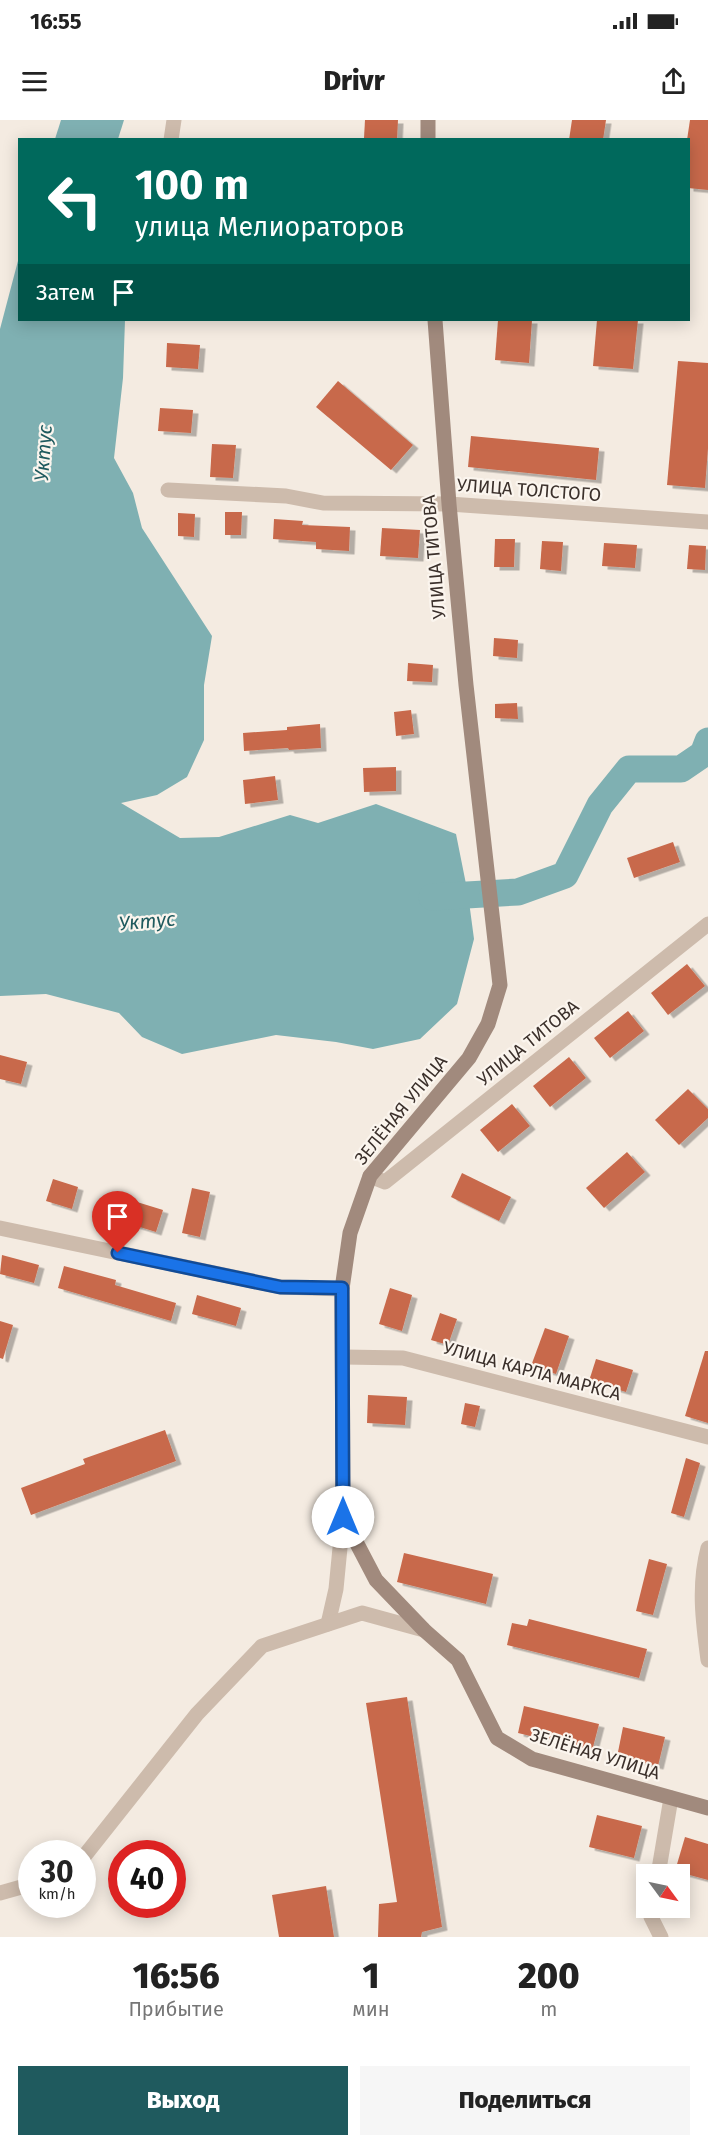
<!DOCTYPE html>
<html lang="ru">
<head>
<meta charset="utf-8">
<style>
  :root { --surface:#fff; --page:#f6f6f6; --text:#222; --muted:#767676; --accent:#1f5a5e }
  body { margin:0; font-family:"Fira Sans",sans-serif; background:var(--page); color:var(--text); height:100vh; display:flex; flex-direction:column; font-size:22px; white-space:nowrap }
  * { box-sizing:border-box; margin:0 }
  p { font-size:20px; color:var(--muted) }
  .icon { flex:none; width:33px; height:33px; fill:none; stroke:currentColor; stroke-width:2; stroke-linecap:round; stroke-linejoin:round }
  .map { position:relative; height:1817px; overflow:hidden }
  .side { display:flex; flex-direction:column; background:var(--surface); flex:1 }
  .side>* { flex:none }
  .hud { position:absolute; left:18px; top:18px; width:672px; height:183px; border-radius:0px; box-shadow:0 3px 15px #0003; background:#00695c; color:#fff; overflow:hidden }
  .needle { width:39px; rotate:123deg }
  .fabs { position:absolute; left:636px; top:1744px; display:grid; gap:12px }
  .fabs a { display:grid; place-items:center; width:54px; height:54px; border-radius:0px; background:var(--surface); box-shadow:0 3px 15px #0003; font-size:30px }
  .speed { position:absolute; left:18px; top:1720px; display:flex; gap:12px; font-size:30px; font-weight:700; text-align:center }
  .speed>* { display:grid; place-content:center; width:78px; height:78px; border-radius:50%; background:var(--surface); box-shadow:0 3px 15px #0003; line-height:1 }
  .speed small { font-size:15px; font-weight:400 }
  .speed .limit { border:9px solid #d22; background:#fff; color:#111 }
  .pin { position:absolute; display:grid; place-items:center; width:51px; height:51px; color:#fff; margin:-62px -26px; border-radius:50% 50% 50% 0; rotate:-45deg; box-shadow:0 0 6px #0007 }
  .pin .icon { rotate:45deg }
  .me { position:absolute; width:66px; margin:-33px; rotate:0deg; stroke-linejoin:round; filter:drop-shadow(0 0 4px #0008) }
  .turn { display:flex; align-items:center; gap:21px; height:126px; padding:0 18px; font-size:27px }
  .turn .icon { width:78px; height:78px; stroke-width:2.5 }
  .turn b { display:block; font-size:42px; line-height:51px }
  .then { display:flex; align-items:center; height:57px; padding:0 18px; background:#0003; gap:12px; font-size:22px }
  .eta { display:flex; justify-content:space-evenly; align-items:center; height:102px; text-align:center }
  .eta b { font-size:36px; font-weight:800; line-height:42px }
  .primary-button { display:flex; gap:12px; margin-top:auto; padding:12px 18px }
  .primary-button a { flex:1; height:69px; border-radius:0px; background:var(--accent); color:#fff; font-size:24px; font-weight:800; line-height:69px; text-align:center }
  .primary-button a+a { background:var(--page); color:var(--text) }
  .status { display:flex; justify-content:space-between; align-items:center; height:42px; padding:0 30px; background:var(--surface); direction:ltr }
  .status svg { height:16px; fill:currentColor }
  header { display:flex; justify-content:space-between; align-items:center; height:78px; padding:0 18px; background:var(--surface); font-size:27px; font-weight:800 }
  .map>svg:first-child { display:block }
  .water { fill:#7fb0b2 }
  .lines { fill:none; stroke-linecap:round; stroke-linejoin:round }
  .river { stroke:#7fb0b2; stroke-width:27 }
  .building { fill:#c8694b; filter:url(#shadow) }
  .street { stroke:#cdbbac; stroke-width:15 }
  .secondary { stroke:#a18a7d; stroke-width:15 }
  .route-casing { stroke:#114b97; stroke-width:15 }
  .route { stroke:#1a73e8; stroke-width:10 }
  .labels { text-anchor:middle; stroke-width:4.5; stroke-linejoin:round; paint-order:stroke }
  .street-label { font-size:18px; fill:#3b302b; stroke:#fbf5ee }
  .water-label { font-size:20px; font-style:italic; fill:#1f5a5e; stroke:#fbf5ee }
</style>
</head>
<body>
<div class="status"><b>16:55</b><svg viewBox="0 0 49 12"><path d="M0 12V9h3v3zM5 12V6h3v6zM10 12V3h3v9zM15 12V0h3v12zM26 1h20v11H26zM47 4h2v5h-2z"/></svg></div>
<header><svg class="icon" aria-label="menu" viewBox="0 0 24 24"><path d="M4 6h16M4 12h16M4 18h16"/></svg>Drivr<svg class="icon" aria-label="share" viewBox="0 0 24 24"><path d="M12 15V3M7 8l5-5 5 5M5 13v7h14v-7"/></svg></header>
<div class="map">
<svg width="708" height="1817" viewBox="0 0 708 1817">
  <defs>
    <filter id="shadow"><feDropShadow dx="5.5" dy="3.5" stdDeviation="0" flood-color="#0004"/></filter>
  </defs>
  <rect width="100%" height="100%" fill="#f4ebe1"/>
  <!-- water -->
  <g class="water">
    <polygon points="61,0 124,0 118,19 55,19"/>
    <polygon points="19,137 20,200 125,200 123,258 114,338 133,373 142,408 212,516 204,565 204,620 187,657 157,675 121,683 180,718 219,717 290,695 318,703 376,684 456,714 468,774 474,819 457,884 420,919 373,929 336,922 276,915 182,934 142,917 119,893 46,874 0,876 0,209"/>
  </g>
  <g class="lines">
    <!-- river -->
    <polyline class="river" points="432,777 518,772 565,755 600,685 629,649 681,649 703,634 708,621"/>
  </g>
  <!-- building -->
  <g class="building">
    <polygon points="365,0 398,0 397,20 364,18"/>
    <polygon points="572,0 606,0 603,20 569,20"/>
    <polygon points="690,0 708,0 708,70 688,68 687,20"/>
    <polygon points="498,200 532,200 529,243 495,240"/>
    <polygon points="597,200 638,200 633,249 593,246"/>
    <polygon points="167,223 200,225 198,249 166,247"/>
    <polygon points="678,241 708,243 708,328 705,368 667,365"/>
    <polygon points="338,261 413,325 391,350 316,287"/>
    <polygon points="160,288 193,290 191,313 158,311"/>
    <polygon points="471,316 599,328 596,360 468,347"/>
    <polygon points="212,324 236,325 233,358 210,357"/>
    <polygon points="225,392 242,392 241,415 225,415"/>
    <polygon points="178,393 195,394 194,417 178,416"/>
    <polygon points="274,399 303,401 302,405 350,407 349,431 316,429 316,422 273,419"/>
    <polygon points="382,408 420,410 418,438 380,436"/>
    <polygon points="495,419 515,419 514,447 494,447"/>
    <polygon points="542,421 563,422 561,451 540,449"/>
    <polygon points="604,423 637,425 635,448 602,446"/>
    <polygon points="689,425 706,426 705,450 687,449"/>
    <polygon points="494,518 518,520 517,538 493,536"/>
    <polygon points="408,543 433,545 432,562 407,561"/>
    <polygon points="517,583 518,599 495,598 495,584"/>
    <polygon points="411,590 414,614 396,616 394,592"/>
    <polygon points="320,604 321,628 289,630 288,628 244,631 243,613 287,610 287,607"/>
    <polygon points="396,647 396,671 364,672 363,648"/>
    <polygon points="275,656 278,680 245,684 243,660"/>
    <polygon points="673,722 680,742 634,758 627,738"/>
    <polygon points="687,844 705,866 668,895 651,873"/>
    <polygon points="628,891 644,911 610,938 594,918"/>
    <polygon points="0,935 27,942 21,964 0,959"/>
    <polygon points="569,937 586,958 550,987 533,966"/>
    <polygon points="688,969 708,989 708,998 679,1025 655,1000"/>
    <polygon points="512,984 530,1006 498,1032 480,1010"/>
    <polygon points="627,1032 645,1052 604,1088 586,1068"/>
    <polygon points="462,1053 511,1077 499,1101 451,1077"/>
    <polygon points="53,1059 78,1067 72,1089 46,1081"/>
    <polygon points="192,1068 210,1072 200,1117 182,1113"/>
    <polygon points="137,1082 163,1090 156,1112 130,1104"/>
    <polygon points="2,1135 39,1145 34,1163 0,1154"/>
    <polygon points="64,1146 116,1160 115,1165 176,1183 171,1201 58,1168"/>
    <polygon points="390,1168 412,1175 402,1211 379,1204"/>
    <polygon points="197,1175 241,1188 236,1206 192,1194"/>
    <polygon points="440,1193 457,1199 448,1225 431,1220"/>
    <polygon points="0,1201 13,1205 3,1239 0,1238"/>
    <polygon points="545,1208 569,1216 556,1254 531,1246"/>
    <polygon points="705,1231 708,1231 708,1303 685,1296"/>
    <polygon points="596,1239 633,1250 626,1272 589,1261"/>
    <polygon points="368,1275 407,1277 405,1305 367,1303"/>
    <polygon points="465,1283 480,1286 475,1307 461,1304"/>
    <polygon points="165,1310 176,1341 31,1395 21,1368 85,1344 83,1339"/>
    <polygon points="686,1338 700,1343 684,1397 671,1393"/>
    <polygon points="404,1433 493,1454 486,1484 397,1462"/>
    <polygon points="649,1439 667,1444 653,1495 636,1491"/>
    <polygon points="529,1499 647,1529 639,1558 507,1525 512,1503 527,1506"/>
    <polygon points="407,1577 442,1807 422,1812 421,1817 378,1817 379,1784 397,1782 366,1583"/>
    <polygon points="524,1586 599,1604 592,1631 518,1613"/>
    <polygon points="623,1607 665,1617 658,1646 617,1637"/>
    <polygon points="597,1695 642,1706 634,1738 589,1727"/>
    <polygon points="685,1717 708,1724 708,1760 675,1751"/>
    <polygon points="326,1766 334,1817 279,1817 272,1775"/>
  </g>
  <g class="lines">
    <!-- street -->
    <g class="street">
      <polyline points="171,20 174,0"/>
      <polyline points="168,370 286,376 323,383 449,384 708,402"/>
      <polyline points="370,1056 385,1062 708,804"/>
      <polyline points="0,1108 281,1167 342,1169"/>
      <polyline points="344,1237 403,1238 708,1317"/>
      <path d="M708 1428C698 1465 703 1503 708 1540"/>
      <polyline points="328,1504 336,1469 343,1397"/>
      <polyline points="82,1739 197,1594 262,1526 362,1493 424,1510"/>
      <polyline points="658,1755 671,1678"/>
      <polyline points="0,1773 32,1764"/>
      <polyline points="652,1788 651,1797 661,1817"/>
    </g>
    <!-- secondary -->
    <g class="secondary">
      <polyline points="428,0 428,20"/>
      <polyline points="435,200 449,384 466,565 500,865 488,904 469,938 370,1056 350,1113 342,1169 343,1397 376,1460 424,1510 458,1540 497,1618 532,1639 708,1688"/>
    </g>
  </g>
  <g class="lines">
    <!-- route casing -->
    <g class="route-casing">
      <polyline id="route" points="118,1133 280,1167 342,1168 343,1397"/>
    </g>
    <!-- route -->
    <use href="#route" class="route"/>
  </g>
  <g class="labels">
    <!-- street labels -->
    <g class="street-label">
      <text transform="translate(529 370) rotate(4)" y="6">УЛИЦА ТОЛСТОГО</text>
      <text transform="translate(434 437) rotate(-95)" y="6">УЛИЦА ТИТОВА</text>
      <text transform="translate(528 923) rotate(-39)" y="6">УЛИЦА ТИТОВА</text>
      <text transform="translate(401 990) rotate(-51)" y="6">ЗЕЛЁНАЯ УЛИЦА</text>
      <text transform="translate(532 1251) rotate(15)" y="6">УЛИЦА КАРЛА МАРКСА</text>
      <text transform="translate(595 1634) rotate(17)" y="6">ЗЕЛЁНАЯ УЛИЦА</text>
    </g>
    <!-- water labels -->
    <g class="water-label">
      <text transform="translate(43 333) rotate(-86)" y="7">Уктус</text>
      <text transform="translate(147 801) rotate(-5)" y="7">Уктус</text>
    </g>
  </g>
</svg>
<div class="fabs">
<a><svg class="needle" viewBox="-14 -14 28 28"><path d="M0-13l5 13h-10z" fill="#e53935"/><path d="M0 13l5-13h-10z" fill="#767676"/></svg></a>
</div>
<div class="speed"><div>30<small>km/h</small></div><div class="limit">40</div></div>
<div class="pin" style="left:118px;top:1133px;background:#d93025"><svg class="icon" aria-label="arrive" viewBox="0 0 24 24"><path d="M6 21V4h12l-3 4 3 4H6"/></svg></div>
<svg class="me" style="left:343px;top:1397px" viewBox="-20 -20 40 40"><circle r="19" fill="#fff"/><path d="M0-13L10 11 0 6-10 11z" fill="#1a73e8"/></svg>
<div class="hud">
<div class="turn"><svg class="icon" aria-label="left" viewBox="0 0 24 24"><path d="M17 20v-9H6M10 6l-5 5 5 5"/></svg><div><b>100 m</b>улица Мелиораторов</div></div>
<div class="then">Затем<svg class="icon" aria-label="arrive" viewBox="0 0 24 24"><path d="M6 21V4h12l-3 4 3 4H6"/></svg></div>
</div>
</div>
<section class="side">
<div class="eta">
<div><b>16:56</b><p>Прибытие</p></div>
<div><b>1</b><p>мин</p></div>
<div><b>200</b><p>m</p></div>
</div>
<div class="primary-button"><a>Выход</a><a>Поделиться</a></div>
</section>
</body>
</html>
